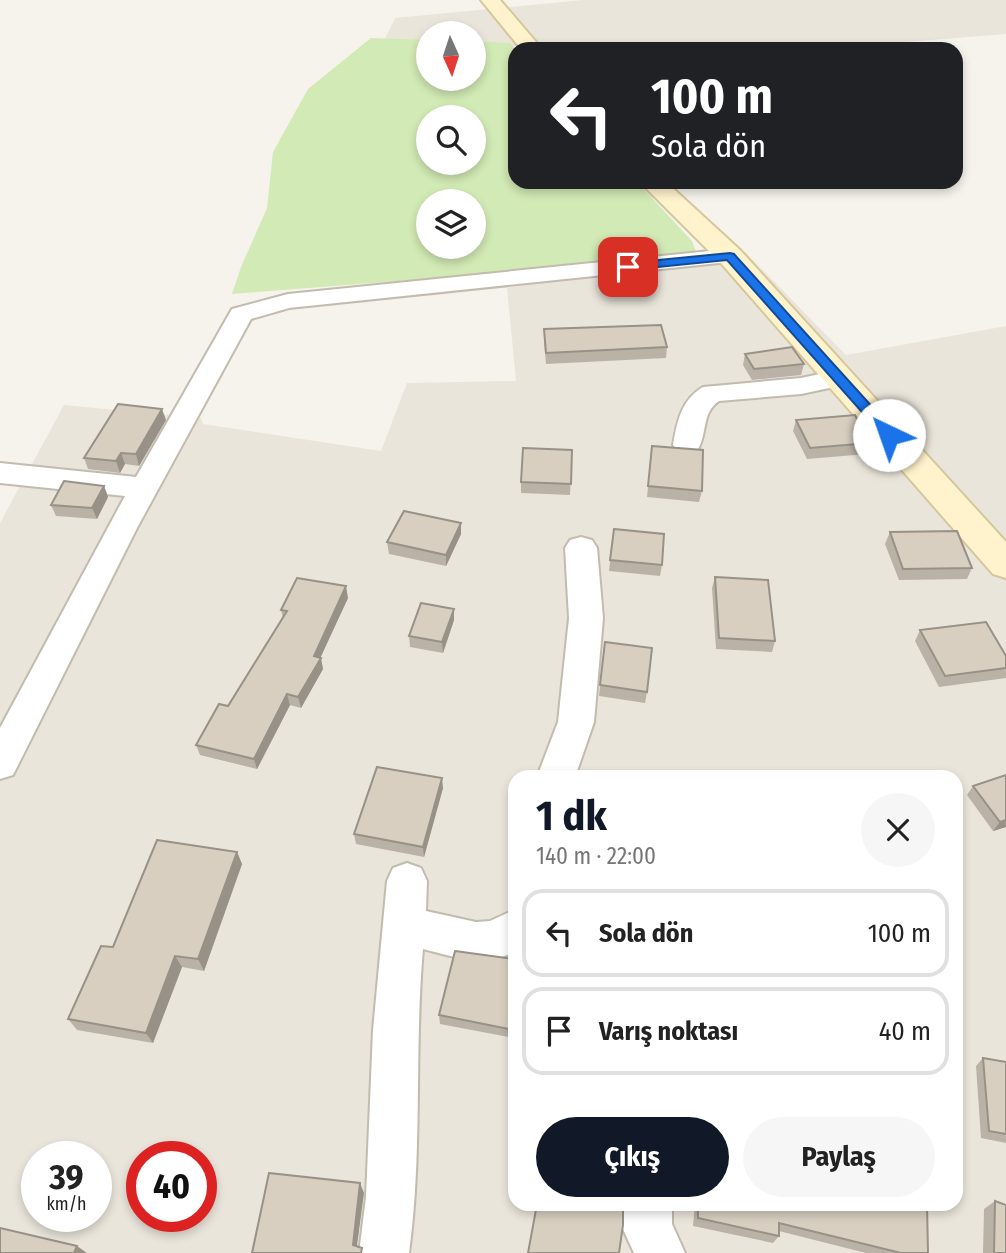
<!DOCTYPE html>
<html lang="tr">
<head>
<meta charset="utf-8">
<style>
  :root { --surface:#fff; --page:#f6f6f6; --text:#222; --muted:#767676; --line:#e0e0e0; --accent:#111827 }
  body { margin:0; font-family:"Fira Sans Condensed",sans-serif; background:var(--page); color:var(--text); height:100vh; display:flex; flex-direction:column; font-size:26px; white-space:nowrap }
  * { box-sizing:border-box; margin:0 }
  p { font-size:23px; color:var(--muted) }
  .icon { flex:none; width:38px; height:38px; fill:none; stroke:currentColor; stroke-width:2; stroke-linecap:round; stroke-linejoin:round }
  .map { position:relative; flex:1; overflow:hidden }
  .details { position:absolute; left:508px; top:770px; width:455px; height:441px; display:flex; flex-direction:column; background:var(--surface); border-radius:21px; box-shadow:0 4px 10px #0003 }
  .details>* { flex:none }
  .top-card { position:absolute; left:508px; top:42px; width:455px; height:147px; border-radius:21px; box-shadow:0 4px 10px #0003; background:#202124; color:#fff; overflow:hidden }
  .needle { width:46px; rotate:177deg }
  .controls { position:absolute; left:416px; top:21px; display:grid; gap:14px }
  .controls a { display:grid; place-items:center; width:70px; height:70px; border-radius:50%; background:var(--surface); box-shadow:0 4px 10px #0003; font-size:35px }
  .speed { position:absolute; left:21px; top:1141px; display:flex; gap:14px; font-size:35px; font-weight:700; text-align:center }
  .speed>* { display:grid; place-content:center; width:91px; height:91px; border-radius:50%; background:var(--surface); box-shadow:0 4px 10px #0003; line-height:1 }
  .speed small { font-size:18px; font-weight:400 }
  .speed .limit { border:10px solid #d22; background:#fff; color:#111 }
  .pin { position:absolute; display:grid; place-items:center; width:60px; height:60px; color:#fff; margin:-30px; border-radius:14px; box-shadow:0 4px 10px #0006 }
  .me { position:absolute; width:77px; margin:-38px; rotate:318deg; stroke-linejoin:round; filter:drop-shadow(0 0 5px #0008) }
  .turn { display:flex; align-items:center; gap:24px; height:147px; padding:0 28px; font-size:32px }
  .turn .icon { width:91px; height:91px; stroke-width:2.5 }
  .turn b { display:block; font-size:49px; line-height:60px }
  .round { display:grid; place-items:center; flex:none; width:74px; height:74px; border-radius:37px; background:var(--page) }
  .overview { display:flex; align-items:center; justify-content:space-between; height:119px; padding:0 28px }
  h1 { font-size:42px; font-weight:700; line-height:52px; color:var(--accent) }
  .primary-button { display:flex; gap:14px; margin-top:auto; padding:14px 28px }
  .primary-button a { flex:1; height:80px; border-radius:42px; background:var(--accent); color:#fff; font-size:28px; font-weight:700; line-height:80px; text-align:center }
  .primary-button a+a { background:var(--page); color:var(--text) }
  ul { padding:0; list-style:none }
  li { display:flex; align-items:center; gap:21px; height:88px; margin:0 14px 10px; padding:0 14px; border:4px solid var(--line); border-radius:21px }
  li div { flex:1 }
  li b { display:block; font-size:26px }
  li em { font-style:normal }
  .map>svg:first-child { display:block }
  .residential { fill:#eae5da; fill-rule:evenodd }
  .green { fill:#d2eab5; fill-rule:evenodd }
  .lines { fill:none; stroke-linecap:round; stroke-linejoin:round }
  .street-casing { stroke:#c2bbae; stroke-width:4 }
  .secondary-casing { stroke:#d6c79b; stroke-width:4 }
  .street { fill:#fff; fill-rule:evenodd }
  .secondary { fill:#fff3cd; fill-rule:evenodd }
  .wall { fill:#bab2a6 }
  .shaded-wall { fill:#979187 }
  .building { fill:#d8cfc1; stroke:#979187; stroke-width:2 }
  .route { fill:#1a73e8; stroke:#114b97; stroke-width:2 }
</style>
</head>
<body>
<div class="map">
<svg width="1006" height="1253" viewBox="0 0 1006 1253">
  <rect width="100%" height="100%" fill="#f6f3ec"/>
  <!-- residential -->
  <g class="residential">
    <polygon points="583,0 1006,0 1006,34 870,45 871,49 543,49 540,46 474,46 474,33 429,33 429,47 381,47 395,18"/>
    <path d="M744 251 846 355 1006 326V1253H0V523L64 405 201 418 203 424 381 451 407 383 516 381 507 288ZM514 777H956V1204H514ZM37 1157H96V1216H37ZM142 1157H201V1216H142Z"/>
  </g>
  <!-- green -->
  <path class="green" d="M371 38 429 40V79H474V41L510 43 515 49 514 182H637L692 241 696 252 679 259 232 294 241 267 267 208 273 152 308 89ZM429 117H474V163H429ZM429 201H474V247H429Z"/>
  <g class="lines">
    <!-- street casing -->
    <g class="street-casing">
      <g id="street">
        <polygon points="730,249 738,251 742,256 738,261 289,308 251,319 137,528 13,775 0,779 0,728 125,496 0,483 0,463 136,477 232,309 288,294"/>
        <path d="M839 370 848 372 852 378 848 384 801 394 719 401C701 413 708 434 697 451L687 454 677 451 673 445C677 422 681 400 703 387L801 378Z"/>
        <polygon points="581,537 592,540 597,548 603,618 594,722 575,777 537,777 558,722 569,618 565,548 570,540"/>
        <path d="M407 863 421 868 427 881 426 911 476 922 490 921 514 910V952C484 968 455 957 423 949 414 1050 423 1152 409 1253H359L366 1197 373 1030 387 881 393 868Z"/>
        <polygon points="624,1204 672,1204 672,1224 685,1253 634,1253 622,1227"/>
      </g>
    </g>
    <!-- secondary casing -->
    <g class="secondary-casing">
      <g id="secondary">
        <polygon points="481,0 500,0 542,49 521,49"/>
        <polygon points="640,182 666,182 740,250 1006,542 1006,578 993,574 720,262"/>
      </g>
    </g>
    <!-- street -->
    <use href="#street" class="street"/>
    <!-- secondary -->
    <use href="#secondary" class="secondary"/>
  </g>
  <!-- wall -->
  <g class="wall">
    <polygon points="544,329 667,347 666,358 546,364 544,340"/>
    <polygon points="745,354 804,364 801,375 752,380 743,365"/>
    <polygon points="166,420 139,466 125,464 120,473 88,469 84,458"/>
    <polygon points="796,420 870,443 867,454 807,459 793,431"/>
    <polygon points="572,450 570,495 521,493 521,482"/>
    <polygon points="651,457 702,491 699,502 647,497"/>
    <polygon points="104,486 108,497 97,519 56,516 51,505"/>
    <polygon points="461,523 461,534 446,566 389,554 387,542"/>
    <polygon points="614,529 662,565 660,576 609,571"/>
    <polygon points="890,532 972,568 967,579 899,580 885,544"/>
    <polygon points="715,577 775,641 772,652 716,649 712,588"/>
    <polygon points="348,598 320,658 323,669 301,708 290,705 257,769 200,755 196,745 228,706 283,618 281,610"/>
    <polygon points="454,609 454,620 443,653 410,647 409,636"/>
    <polygon points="920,630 1006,656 1006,678 939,687 915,641"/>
    <polygon points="605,642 647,692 645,703 599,696"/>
    <polygon points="1006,775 1006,827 993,831 967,795 973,786"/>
    <polygon points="443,788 424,857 356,844 354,834"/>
    <polygon points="237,852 242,864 204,971 182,967 153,1043 77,1030 68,1019 113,947"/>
    <polygon points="956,895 962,922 956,931"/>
    <polygon points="514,959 514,1038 440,1024 439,1015"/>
    <polygon points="983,1058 1006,1062 1006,1143 981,1138 976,1066"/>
    <polygon points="995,1201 1006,1253 983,1253 984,1209"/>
    <polygon points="695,1204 927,1204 928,1253 866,1253 779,1231 779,1236 773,1243 693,1226"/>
  </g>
  <!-- shaded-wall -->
  <g class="shaded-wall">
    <polygon points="162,409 166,420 139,466 136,454"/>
    <polygon points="121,453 125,464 120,473 116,461"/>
    <polygon points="104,486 108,497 97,519 92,508"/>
    <polygon points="461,523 461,534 446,566 446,555"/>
    <polygon points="346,586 348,598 317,665 321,658 323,669 301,708 298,697 314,656"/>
    <polygon points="454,609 454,620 443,653 442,642"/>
    <polygon points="287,694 290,705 257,769 254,759"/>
    <polygon points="442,778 443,788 424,857 423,847"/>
    <polygon points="1006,820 1006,827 993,831 1000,822"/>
    <polygon points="237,852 242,864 204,971 198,959"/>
    <polygon points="175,956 182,967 153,1043 146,1033"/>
    <polygon points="360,1183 364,1193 356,1253 353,1245"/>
    <polygon points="77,1246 87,1253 74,1253"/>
  </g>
  <!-- building -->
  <g class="building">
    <polygon points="661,325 667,347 546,353 544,329"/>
    <polygon points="792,347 804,364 754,369 745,354"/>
    <polygon points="118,404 162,409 136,454 121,453 116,461 84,458"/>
    <polygon points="855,415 870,443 810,448 796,420"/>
    <polygon points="652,446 703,450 702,491 648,486"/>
    <polygon points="523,448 572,450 571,484 521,482"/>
    <polygon points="64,481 104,486 92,508 51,505"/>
    <polygon points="404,511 461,523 446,555 387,542"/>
    <polygon points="614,529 664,534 662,565 610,560"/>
    <polygon points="957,531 972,568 903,569 890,532"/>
    <polygon points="715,577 768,580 775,641 719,638"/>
    <polygon points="297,578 346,586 314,656 321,658 298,697 287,694 254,759 196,745 219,704 228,706 287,611 281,610"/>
    <polygon points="421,603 454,609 442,642 409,636"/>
    <polygon points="986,622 1006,656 1006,668 945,676 920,630"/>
    <polygon points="605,642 652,648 647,692 600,685"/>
    <polygon points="377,767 442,778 423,847 354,834"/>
    <polygon points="1006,775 1006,820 1000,822 973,786"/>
    <polygon points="157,840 237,852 198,959 175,956 146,1033 68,1019 101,946 113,947"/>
    <polygon points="956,895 962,922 956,922"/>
    <polygon points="455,951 514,959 514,1030 439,1015"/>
    <polygon points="983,1058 1006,1062 1006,1134 989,1131"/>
    <polygon points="269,1173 360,1183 353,1245 362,1248 361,1253 252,1253"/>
    <polygon points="995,1201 1006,1205 1006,1253 994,1253"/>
    <polygon points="537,1204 623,1204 623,1225 619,1253 528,1253"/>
    <polygon points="698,1204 927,1204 928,1253 901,1253 779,1223 779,1236 698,1218"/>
    <polygon points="0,1228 77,1246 74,1253 0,1253"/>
  </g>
  <!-- route -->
  <polygon class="route" points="730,253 734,254 894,431 894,438 885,438 727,260 628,270 622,267 628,263"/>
</svg>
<div class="controls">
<a><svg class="needle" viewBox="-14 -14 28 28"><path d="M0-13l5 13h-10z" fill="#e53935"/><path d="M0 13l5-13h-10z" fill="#767676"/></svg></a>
<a><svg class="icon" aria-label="search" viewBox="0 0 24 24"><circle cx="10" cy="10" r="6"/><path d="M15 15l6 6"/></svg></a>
<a><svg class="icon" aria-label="layers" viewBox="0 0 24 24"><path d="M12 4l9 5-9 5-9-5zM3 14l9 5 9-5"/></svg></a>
</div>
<div class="speed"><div>39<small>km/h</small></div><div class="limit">40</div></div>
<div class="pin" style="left:628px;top:267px;background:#d93025"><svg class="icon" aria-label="arrive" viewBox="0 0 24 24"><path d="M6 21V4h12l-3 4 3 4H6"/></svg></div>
<svg class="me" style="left:889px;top:435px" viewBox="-20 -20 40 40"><circle r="19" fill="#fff"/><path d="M0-13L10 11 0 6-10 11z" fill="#1a73e8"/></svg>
<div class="top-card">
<div class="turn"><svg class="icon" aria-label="left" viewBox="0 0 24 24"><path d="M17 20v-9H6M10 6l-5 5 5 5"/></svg><div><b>100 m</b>Sola dön</div></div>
</div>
<section class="details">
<div class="overview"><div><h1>1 dk</h1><p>140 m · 22:00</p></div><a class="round"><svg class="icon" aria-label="close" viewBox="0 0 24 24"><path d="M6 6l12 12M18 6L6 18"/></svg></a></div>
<ul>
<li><svg class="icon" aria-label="left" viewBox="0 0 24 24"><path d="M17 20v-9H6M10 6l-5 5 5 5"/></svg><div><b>Sola dön</b></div><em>100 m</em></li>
<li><svg class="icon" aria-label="arrive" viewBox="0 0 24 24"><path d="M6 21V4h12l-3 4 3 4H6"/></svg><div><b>Varış noktası</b></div><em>40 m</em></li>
</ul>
<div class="primary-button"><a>Çıkış</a><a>Paylaş</a></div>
</section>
</div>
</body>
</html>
